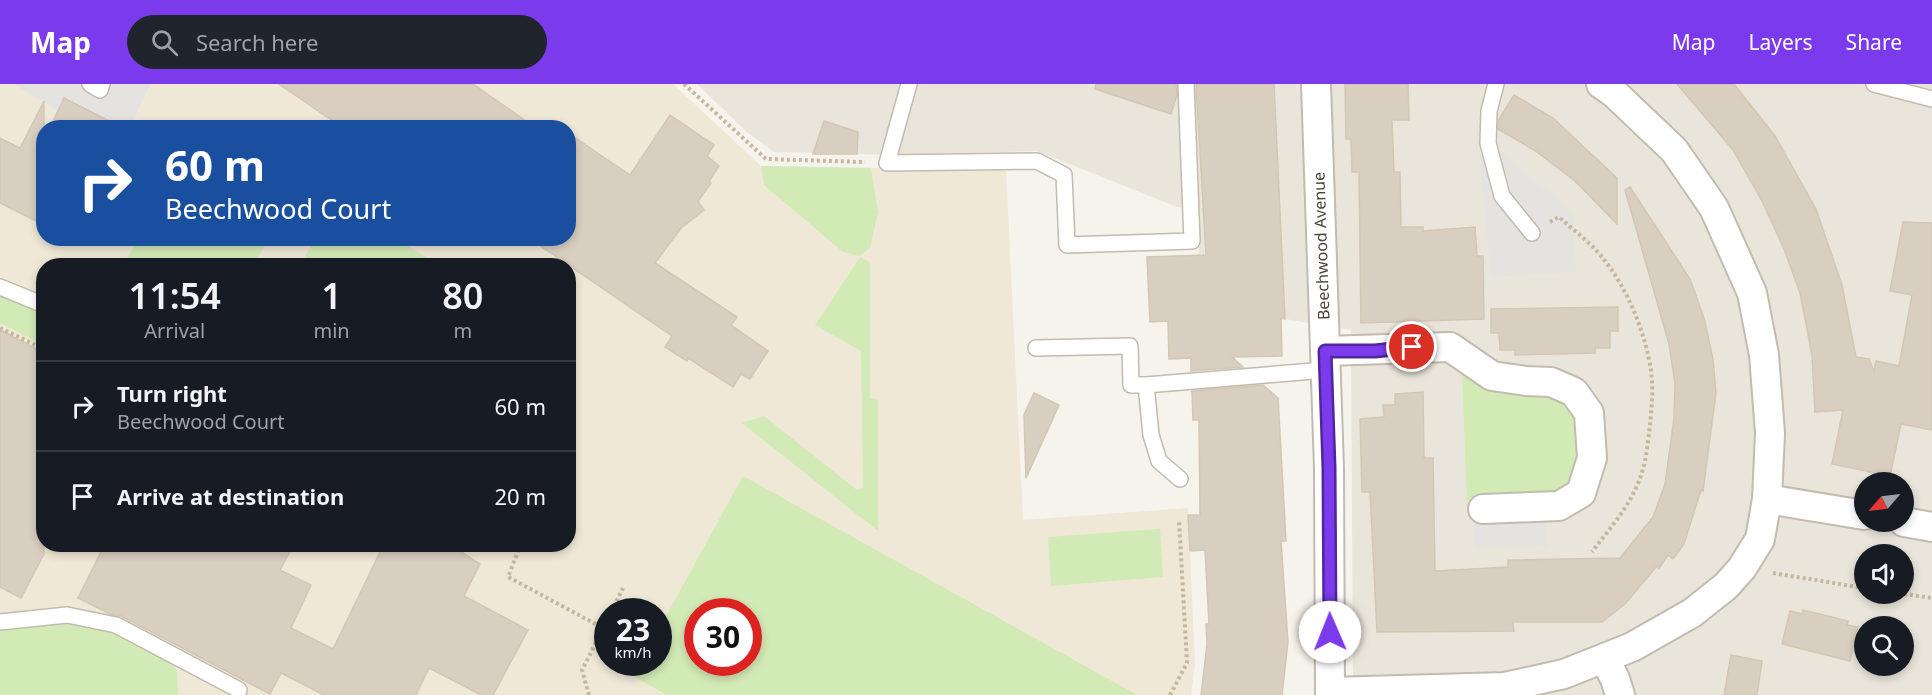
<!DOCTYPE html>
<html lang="en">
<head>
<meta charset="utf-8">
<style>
  :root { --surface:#171b24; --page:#20242c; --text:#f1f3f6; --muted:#9ea1a6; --line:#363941; --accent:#7c3aed }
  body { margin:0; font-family:"Noto Sans",sans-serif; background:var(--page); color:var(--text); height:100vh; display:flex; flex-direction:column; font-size:22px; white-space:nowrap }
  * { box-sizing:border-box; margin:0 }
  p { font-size:20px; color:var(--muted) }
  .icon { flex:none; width:33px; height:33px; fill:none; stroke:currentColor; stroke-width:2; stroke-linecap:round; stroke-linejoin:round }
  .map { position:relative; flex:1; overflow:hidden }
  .details { position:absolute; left:36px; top:174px; width:540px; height:294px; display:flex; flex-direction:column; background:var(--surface); border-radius:24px; box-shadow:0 3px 9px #0003 }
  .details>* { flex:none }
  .guide { position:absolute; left:36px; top:36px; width:540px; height:126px; border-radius:24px; box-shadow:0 3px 9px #0003; background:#1a4fa0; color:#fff; overflow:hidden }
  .needle { width:39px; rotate:242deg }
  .buttons { position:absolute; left:1854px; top:388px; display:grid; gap:12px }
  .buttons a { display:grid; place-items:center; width:60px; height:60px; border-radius:50%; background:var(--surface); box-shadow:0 3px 9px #0003; font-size:30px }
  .speed { position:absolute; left:594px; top:514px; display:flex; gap:12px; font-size:30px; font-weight:700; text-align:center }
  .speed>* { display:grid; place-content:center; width:78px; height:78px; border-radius:50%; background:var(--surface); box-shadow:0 3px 9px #0003; line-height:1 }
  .speed small { font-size:15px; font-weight:400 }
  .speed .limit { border:9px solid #d22; background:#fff; color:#111 }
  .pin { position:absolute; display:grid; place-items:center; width:51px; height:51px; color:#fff; margin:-26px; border:3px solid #fff; border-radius:50%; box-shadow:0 2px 6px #0007 }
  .me { position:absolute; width:66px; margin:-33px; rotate:359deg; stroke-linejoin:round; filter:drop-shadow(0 0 4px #0008) }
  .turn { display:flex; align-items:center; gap:21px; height:126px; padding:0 30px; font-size:27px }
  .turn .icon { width:78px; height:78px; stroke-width:2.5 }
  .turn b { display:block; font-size:42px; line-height:51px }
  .eta { display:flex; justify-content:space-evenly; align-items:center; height:102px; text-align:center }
  .eta b { font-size:36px; font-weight:600; line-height:42px }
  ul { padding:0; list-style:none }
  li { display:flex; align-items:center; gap:18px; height:90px; padding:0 30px; border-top:2px solid var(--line) }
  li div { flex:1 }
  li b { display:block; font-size:22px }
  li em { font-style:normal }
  header { display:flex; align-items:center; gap:36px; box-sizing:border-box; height:84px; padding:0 30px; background:var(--accent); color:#fff }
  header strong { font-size:28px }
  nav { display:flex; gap:33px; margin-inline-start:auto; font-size:21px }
  .search { width:420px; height:54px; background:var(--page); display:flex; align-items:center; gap:15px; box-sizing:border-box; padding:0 21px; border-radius:33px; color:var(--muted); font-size:22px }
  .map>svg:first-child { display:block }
  .residential { fill:#eae5da; fill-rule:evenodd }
  .education { fill:#efe8d6; fill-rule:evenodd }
  .green { fill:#d2eab5; fill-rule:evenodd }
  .parking { fill:#e5e3e0 }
  .building { fill:#d8cfc1; stroke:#d3c7b4; stroke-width:1.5 }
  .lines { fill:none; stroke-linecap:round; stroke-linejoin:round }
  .lane-casing { stroke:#c2bbae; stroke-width:18 }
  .street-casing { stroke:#c2bbae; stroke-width:32 }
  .path { stroke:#c4b79f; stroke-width:4; stroke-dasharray:3 3; stroke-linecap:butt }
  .lane { stroke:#fff; stroke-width:15 }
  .street { stroke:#fff; stroke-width:28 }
  .route-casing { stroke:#51269a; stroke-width:15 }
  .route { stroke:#7c3aed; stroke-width:10 }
  .labels { text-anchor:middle; stroke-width:4.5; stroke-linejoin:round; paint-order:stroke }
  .street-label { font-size:16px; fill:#4b4439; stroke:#fff }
</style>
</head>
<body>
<header>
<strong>Map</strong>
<div class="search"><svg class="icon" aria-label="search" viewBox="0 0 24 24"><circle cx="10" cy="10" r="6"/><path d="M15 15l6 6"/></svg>Search here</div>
<nav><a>Map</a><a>Layers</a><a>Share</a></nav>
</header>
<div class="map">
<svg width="1932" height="611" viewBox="0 0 1932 611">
  <rect width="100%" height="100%" fill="#f6f3ec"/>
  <!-- residential -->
  <path class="residential" d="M697 0H1932V611H1353L1351 246 1285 235 1150 238 1147 173 1199 171 1197 125 1177 123 1037 67 896 71 774 68 748 49ZM1864 399H1904V438H1864ZM1864 471H1904V510H1864ZM1864 543H1904V582H1864Z"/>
  <!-- education -->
  <path class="education" d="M0 0H673L761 82 1006 86 1023 436 1188 424 1195 580 1191 611H0ZM44 44H568V154H44ZM44 182H568V460H44ZM608 528H658V579H608ZM698 528H748V579H698Z"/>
  <!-- green -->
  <g class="green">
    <polygon points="761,82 871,84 878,128 870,164 859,172 843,168 764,101"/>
    <polygon points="139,154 269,154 269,155 253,181 123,181"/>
    <polygon points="316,154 395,155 433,177 430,182 300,181"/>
    <polygon points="860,173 868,177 870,181 870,314 878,316 878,447 742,339 764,332 857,406 863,403 861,267 815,241"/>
    <polygon points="0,210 43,229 43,261 0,239"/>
    <polygon points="1462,287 1560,313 1576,328 1580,375 1574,400 1546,415 1467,416"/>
    <path d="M743 392 1137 611H667L633 592 640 579H658L659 545ZM698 528H748V579H698Z"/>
    <polygon points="1160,445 1163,493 1051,502 1048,453"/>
    <polygon points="61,540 96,542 119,549 172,578 177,587 178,611 0,611 0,545"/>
  </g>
  <!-- parking -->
  <g class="parking">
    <polygon points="14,0 150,0 130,44 123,43 65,15 58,27"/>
    <polygon points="1503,70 1564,120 1576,136 1573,139 1576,188 1491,193 1480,71"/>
    <polygon points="1546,415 1547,463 1474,464 1473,416"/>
  </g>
  <!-- building -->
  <g class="building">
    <polygon points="279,0 473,0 536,44 343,44"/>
    <polygon points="1096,0 1176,0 1177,11 1171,30 1095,5"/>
    <polygon points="1196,0 1274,0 1285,235 1281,234 1282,272 1232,273 1243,283 1191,287 1191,274 1169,275 1168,237 1150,238 1147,173 1206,171"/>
    <polygon points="1345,0 1408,0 1409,36 1392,36 1394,88 1400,88 1401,143 1423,143 1423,147 1475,143 1477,172 1483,172 1484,235 1361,239 1359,88 1352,88 1351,55 1346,55"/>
    <polygon points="1677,0 1734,0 1775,52 1816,125 1842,201 1856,273 1869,275 1874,288 1876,277 1899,282 1912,211 1890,207 1903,138 1932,139 1932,346 1901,340 1890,392 1832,380 1843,326 1815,328 1812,272 1807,245 1800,209 1784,165 1762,117 1733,66"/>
    <polygon points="1514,11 1553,34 1617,94 1617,140 1575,97 1534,66 1498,45 1498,37"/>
    <polygon points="64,14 123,44 50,44"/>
    <polygon points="44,17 44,141 0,119 0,54 20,64"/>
    <polygon points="670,31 714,61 707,72 719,82 709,97 711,99 698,117 704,126 681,144 655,179 737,233 731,241 768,267 750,295 741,290 733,303 688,274 687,277 665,263 672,252 529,154 568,154 568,49 630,91"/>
    <polygon points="824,37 858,48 857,70 813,70"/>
    <polygon points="1630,103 1690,195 1704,234 1713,275 1716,309 1703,407 1701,406 1684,460 1673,475 1668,471 1659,484 1657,482 1625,520 1602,538 1513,538 1514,547 1377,548 1370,408 1362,408 1360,335 1384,333 1383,321 1395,321 1395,310 1423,308 1424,374 1433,374 1435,487 1508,483 1508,476 1620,474 1653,433 1665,400 1674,334 1675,300 1669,260 1625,106"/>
    <polygon points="1618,223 1618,247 1610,247 1610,264 1595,264 1595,269 1515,271 1515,266 1500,266 1499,249 1491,249 1491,225"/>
    <polygon points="0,246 44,269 44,470 21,514 0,503"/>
    <polygon points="1263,301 1278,314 1286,457 1281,457 1288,558 1282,611 1201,611 1207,560 1206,540 1209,540 1205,466 1190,467 1188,431 1200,431 1199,336 1193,336 1192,307"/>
    <polygon points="1034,309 1059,321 1026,394 1024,331"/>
    <polygon points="105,460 294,460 280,486 311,501 291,544 333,565 384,460 449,460 480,480 464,512 528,546 493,611 481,611 429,584 416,611 324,611 281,589 270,610 121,532 110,530 78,514"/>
    <polygon points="1803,526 1848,537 1847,541 1858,543 1850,577 1782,560 1790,527 1802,530"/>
    <polygon points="1731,571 1762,577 1757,611 1724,611"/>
  </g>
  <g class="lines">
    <!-- lane casing -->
    <g class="lane-casing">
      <g id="lane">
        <polyline points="90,0 100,6 102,0"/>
        <polyline points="909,0 887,79 1037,77 1064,91 1067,161 1192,157 1186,0"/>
        <polyline points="1496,0 1489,27 1488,59 1502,112 1532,149"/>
        <polyline points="1874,0 1932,15"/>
        <polyline points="0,203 44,221"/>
        <polyline points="1036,264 1130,262 1131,301 1146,301"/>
        <polyline points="1180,395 1159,377 1151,351 1146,301 1325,286"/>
        <polyline points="0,538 67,531 116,541 239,606"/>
      </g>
    </g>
    <!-- street casing -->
    <g class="street-casing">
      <g id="street">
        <polyline points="1316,0 1329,384 1330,611"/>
        <polyline points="1325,267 1450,263 1492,292 1526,297 1551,298 1574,308 1589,329 1592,374 1581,409 1559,422 1483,425"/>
        <polyline points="1767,415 1864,431"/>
        <polyline points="1904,438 1932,443"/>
        <polyline points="1605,575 1615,595 1620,611"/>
        <polyline points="1330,608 1505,603 1564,590 1632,563 1692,529 1726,502 1742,484 1760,455 1767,415 1770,349 1764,271 1752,209 1714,124 1674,66 1614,9 1601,0"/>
      </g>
    </g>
    <!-- path -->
    <g class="path">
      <polyline points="684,0 766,75 865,78"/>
      <path d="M1550 138 1559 133C1573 146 1590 158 1602 173 1627 203 1645 248 1651 286 1654 308 1651 329 1649 350 1647 364 1646 378 1641 391 1632 420 1610 444 1592 468"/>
      <polyline points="0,244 44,265"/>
      <polyline points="521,460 508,493 603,544"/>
      <polyline points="1773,489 1864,504"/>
      <polyline points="1904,510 1932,514"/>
      <polyline points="611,528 623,504"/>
      <polyline points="589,611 582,586 608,535"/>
      <polyline points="1170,611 1187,579 1179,436"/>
    </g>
    <!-- lane -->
    <use href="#lane" class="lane"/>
    <!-- street -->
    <use href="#street" class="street"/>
  </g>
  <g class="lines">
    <!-- route casing -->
    <g class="route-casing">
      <polyline id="route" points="1330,548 1329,384 1325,267 1375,267 1412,263"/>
    </g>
    <!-- route -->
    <use href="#route" class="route"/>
  </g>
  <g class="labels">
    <!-- street labels -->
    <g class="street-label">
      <text transform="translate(1321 162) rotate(-92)" y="6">Beechwood Avenue</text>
    </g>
  </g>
</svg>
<div class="buttons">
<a><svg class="needle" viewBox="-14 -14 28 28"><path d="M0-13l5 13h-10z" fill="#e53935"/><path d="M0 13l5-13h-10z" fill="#9ea1a6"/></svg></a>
<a><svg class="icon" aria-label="sound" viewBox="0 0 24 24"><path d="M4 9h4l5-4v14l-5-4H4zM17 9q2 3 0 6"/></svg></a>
<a><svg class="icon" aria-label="search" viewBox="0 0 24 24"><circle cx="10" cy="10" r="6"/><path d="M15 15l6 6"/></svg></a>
</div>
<div class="speed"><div>23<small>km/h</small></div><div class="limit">30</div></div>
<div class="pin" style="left:1412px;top:263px;background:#d93025"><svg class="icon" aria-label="arrive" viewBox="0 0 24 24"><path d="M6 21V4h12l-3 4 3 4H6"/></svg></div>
<svg class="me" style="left:1330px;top:548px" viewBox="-20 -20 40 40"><circle r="19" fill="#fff"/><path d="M0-13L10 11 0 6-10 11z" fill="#7c3aed"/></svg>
<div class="guide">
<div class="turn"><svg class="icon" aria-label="right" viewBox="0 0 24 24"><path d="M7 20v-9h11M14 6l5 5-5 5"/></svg><div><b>60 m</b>Beechwood Court</div></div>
</div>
<section class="details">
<div class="eta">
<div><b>11:54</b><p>Arrival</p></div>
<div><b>1</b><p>min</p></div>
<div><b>80</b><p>m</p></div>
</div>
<ul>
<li><svg class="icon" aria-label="right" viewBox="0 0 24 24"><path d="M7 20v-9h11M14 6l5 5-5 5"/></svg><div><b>Turn right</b><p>Beechwood Court</p></div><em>60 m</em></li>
<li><svg class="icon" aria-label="arrive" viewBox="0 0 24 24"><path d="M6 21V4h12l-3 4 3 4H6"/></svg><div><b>Arrive at destination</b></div><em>20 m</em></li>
</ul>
</section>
</div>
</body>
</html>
